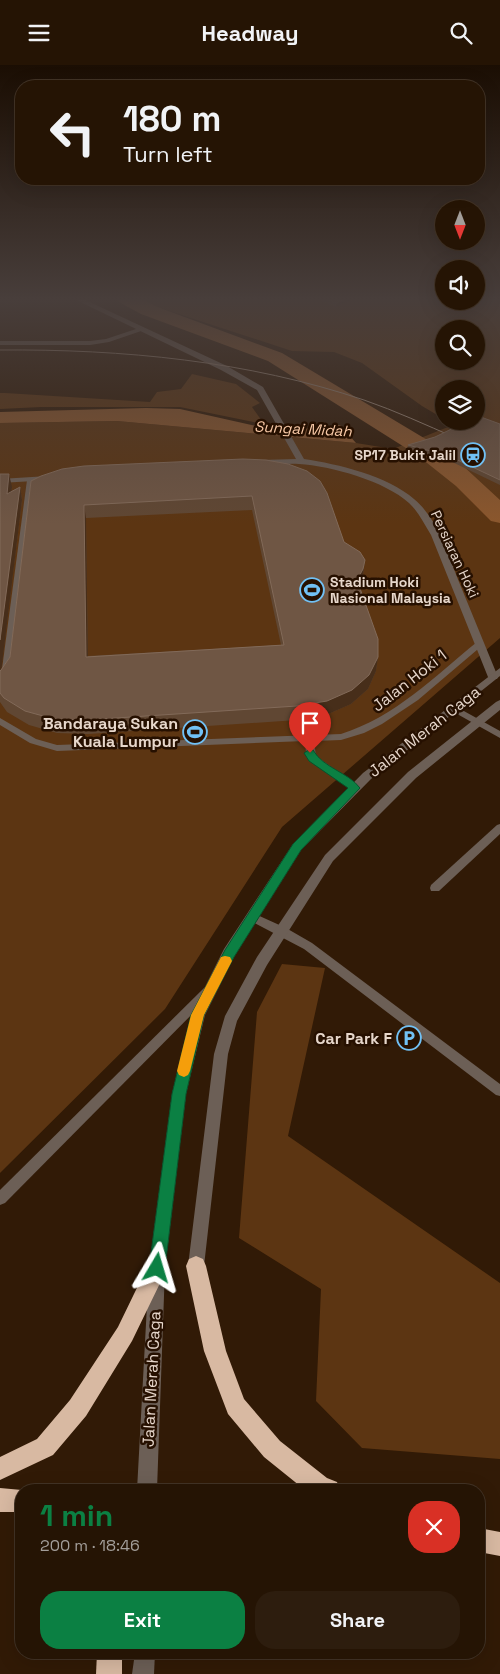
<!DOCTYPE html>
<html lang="en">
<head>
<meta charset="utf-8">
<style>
  :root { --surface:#251404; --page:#2d1d0e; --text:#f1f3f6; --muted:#a39e9a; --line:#423326; --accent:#0b8043 }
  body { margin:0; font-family:"Space Grotesk",sans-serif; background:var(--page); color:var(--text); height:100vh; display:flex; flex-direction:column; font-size:19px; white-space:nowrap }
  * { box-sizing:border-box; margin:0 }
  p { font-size:16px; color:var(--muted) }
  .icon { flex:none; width:28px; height:28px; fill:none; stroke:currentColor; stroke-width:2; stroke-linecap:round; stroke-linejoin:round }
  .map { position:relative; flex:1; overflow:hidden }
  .side { position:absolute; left:15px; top:1419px; width:470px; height:175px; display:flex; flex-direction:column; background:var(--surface); border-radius:20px; box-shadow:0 5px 20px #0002,0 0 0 1px var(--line) }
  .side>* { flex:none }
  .hud { position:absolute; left:15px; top:15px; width:470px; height:105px; border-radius:20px; box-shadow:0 5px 20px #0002,0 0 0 1px var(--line); background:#251404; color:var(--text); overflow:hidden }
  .needle { width:32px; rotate:180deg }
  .buttons { position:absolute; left:435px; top:135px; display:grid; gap:10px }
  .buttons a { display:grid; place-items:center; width:50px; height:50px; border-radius:50%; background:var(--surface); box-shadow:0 5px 20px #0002,0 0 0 1px var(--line); font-size:25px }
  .pin { position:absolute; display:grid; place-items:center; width:42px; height:42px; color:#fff; margin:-51px -21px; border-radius:50% 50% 50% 0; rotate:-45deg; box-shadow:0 0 5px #0007 }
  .pin .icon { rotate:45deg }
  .me { position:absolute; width:55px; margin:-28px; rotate:7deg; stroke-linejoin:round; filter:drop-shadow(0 0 4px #0008) }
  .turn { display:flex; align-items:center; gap:18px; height:105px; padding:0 25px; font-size:22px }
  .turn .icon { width:65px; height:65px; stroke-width:2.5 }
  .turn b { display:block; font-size:35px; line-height:42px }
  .round { display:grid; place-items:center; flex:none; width:52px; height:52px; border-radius:20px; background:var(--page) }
  .summary { display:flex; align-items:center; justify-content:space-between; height:85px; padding:0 25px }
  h1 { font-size:30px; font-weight:700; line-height:38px; color:var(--accent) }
  .action { display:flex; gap:10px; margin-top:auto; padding:10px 25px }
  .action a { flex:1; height:58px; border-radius:20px; background:var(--accent); color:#fff; font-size:20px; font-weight:700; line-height:58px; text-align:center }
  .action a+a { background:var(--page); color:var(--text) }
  header { display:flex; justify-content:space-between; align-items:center; height:65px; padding:0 25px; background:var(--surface); font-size:22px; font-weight:700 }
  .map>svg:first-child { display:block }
  .green { fill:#5c3512; fill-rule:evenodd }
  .water { fill:#8b572d }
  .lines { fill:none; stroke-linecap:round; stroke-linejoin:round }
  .river { fill:#8b572d; fill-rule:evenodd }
  .service { fill:#6c5f56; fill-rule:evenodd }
  .minor { fill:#6c5f56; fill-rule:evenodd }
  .tertiary { fill:#6c5f56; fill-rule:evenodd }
  .motorway { fill:#d8b9a2; fill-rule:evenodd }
  .tram { stroke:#9b8879; stroke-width:1 }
  .wall { fill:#604733; fill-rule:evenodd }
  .shaded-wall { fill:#472e1a }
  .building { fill:#6f5644; stroke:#826a59; fill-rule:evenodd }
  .route { fill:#0b8043; stroke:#07532c }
  .slow { fill:#f59e0b }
  .labels { text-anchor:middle; stroke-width:5; stroke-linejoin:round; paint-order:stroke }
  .far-poi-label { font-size:14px; font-weight:bold; fill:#e7d7cb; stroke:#261000; text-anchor:end }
  .far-street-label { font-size:14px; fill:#e7d7cb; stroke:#261000 }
  .far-water-label { font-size:15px; font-style:italic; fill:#f7c8a5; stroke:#261000 }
  .street-label { font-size:16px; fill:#e7d7cb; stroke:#261000 }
  .poi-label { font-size:16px; font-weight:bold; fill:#e7d7cb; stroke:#261000; text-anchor:end }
</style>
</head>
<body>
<header><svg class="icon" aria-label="menu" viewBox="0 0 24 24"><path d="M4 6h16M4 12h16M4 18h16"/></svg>Headway<svg class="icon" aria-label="search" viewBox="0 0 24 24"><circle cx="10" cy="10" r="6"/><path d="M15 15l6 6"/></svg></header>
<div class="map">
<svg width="500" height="1609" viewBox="0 0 500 1609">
  <rect width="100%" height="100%" fill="#311a06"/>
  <!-- green -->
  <g class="green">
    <path d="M140 233H444V236H476V233H500V573L282 762 165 944 0 1108V358L117 356 356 378 393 384 453 360 448 356H476V324H444V354L422 341 362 298 334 287 292 286 148 239ZM444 264H476V296H444Z"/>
    <polygon points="192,309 236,319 260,338 252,342 264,359 180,342 41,342 0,344 0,328 5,328 150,337 157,327 181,324"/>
    <polygon points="282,899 325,903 288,1071 500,1218 500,1394 362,1383 316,1336 321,1224 239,1173 257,947"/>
  </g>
  <!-- water -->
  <polygon class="water" points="146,343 180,344 265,363 301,364 340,360 356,378 117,356 0,358 0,347"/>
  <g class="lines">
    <!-- river -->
    <polygon class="river" points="117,233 141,233 155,241 282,288 434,379 461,399 500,435 500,458 491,456 456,421 417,390 268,296 141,249 119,237"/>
    <!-- service -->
    <g class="service">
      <polygon points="142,262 144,263 144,265 109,277 90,280 0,280 0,276 90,276 106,274"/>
      <polygon points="30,413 33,415 11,606 3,618 0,619 27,415"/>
      <path d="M477 577H480L484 579 418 635 382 659 364 668 341 675 314 676 316 691 358 721 360 723 355 726 309 695 306 688 305 676 57 686 30 678 0 660V653L36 674 57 680 341 669C395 652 434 612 477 577Z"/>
      <polygon points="453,640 500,666 500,673 450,645 449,643 450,641"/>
      <polygon points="500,759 500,769 439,826 431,826 430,823 431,820 497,760"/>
      <polygon points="253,848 286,863 312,878 500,1019 500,1031 496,1030 304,884 249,855 248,852 249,849"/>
      <polygon points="208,921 212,923 214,926 212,929 5,1138 0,1140 0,1125 204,923"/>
    </g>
    <!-- minor -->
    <g class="minor">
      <path d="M72 233H81L227 301 263 322 304 394C338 399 388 411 414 434 438 454 448 489 459 517 472 549 485 580 498 612L497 614H489L488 612 431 470C424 459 419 447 409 438 385 416 331 401 299 399 285 398 270 401 257 399L256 397 260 395 296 394 257 325 221 305Z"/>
      <polygon points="48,411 51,411 51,415 0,418 0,414"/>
    </g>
    <!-- tertiary -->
    <g class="tertiary">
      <polygon points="500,603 500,611 371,714 301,785 234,892 205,950 186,1029 165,1203 157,1425 137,1425 149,1203 172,1029 191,950 224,884 293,779 363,708"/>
      <polygon points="500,635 500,645 416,713 333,796 267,900 237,956 228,989 204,1201 202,1207 196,1209 190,1207 188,1201 214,989 225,951 257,892 325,790 408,707 496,637"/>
      <polygon points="135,1588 155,1588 154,1609 132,1609"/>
    </g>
    <!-- motorway -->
    <g class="motorway">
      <polygon points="196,1191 203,1194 206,1201 226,1286 244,1334 280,1376 327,1413 337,1417 340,1425 305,1425 264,1392 228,1349 204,1286 186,1201 189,1194"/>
      <polygon points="157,1193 164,1196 167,1203 164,1210 132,1276 86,1351 53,1390 0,1415 0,1392 37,1374 70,1335 118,1262 150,1196"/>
      <polygon points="0,1423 22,1425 21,1447 0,1447"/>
      <polygon points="479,1463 500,1467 500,1491 479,1487"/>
      <polygon points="97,1588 122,1588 122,1609 96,1609"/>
    </g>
    <!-- tram -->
    <path class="tram" d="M0 285C123 284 248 296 364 335 396 346 426 360 456 373"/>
  </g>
  <!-- wall -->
  <g class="wall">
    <polygon points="314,233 356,233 336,242"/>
    <polygon points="500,359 500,420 448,395 407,384 408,380"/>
    <path d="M243 394 344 477 365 495 362 518 359 522 378 592 376 606 368 624 351 639 326 650 297 655 88 669 57 668 29 660 7 647 0 637V409L12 422 11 426 20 422 22 435 1 605 10 592 31 416ZM252 445 281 580 88 591 86 453Z"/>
  </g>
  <!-- shaded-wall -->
  <g class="shaded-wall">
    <polygon points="348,233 356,233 336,242 336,238"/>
    <polygon points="9,409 12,422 9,442 7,429"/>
    <polygon points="20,422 22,435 0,616 0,575"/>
    <polygon points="84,440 86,453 88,605 86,592"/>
    <polygon points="365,495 362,518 356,528 357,515"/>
    <polygon points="378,592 376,606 368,624 351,639 326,650 297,655 297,641"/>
  </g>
  <!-- building -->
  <g class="building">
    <polygon points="324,233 348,233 336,238"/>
    <polygon points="478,351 500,359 500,415 449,391 408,380 435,372 468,356 476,356 476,352"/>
    <path d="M243 394 266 395 288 399 307 406 320 416 327 428 344 477 360 487 365 495 363 504 357 515 378 574V592L369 610 352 625 327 636 297 641 86 655 54 654 25 646 4 633 0 628V606L1 605 10 592 31 416 41 411 62 404 84 401ZM252 431 284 580 86 592 84 440Z"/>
    <polygon points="0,409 9,409 7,429 20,422 0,575"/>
  </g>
  <!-- sky -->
  <linearGradient id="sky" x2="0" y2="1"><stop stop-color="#1b0e03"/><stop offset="0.51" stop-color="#483e3b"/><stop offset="1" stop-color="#483e3b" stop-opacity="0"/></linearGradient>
  <rect width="500" height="459" fill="url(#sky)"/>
  <!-- route -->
  <path class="route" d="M310 684 313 685C323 703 348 707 360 723L301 785 234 892 204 950 186 1029 165 1203 162 1208 157 1210 152 1208 149 1203 172 1029 191 950 225 885 293 779 348 723 309 696 304 688Z"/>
  <!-- slow -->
  <polygon class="slow" points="225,891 230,892 232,896 204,950 190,1006 188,1010 184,1012 179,1010 177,1006 191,950 221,892"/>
  <!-- icons -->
  <defs>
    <g id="station-ring" transform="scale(1.25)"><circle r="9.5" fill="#261000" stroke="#71c1f5" stroke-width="1.5"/><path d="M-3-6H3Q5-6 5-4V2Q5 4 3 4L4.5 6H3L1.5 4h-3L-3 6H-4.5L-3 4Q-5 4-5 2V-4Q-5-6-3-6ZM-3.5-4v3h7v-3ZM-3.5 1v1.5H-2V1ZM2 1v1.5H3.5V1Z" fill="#71c1f5"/></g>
    <g id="stadium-ring" transform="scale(1.25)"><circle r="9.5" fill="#261000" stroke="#71c1f5" stroke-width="1.5"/><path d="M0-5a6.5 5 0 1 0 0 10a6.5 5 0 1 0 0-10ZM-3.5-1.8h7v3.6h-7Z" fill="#71c1f5"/></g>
    <g id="parking-ring" transform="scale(1.25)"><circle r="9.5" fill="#261000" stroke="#71c1f5" stroke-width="1.5"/><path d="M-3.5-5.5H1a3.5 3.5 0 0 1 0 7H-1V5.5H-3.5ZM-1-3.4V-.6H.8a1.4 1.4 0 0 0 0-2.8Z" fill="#71c1f5"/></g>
  </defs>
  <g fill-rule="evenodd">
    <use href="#station-ring" x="473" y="390"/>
    <use href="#stadium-ring" x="312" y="525"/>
    <use href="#stadium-ring" x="195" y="667"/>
    <use href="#parking-ring" x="409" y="973"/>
  </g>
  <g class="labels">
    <!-- far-poi labels -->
    <g class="far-poi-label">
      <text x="456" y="395">SP17 Bukit Jalil</text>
      <text x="330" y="522" text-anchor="start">Stadium Hoki<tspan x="330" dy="16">Nasional Malaysia</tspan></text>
    </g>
    <!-- far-street labels -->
    <g class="far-street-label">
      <text transform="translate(455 489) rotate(65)" y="5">Persiaran Hoki</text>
    </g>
    <!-- far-water labels -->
    <g class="far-water-label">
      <text transform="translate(303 364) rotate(3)" y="5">Sungai Midah</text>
    </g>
    <!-- street labels -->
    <g class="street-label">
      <text transform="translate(409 615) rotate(-38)" y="6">Jalan Hoki 1</text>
      <text transform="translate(424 666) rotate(-38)" y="6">Jalan Merah Caga</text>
      <text transform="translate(151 1314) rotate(-87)" y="6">Jalan Merah Caga</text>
    </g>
    <!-- poi labels -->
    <g class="poi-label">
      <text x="178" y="664">Bandaraya Sukan<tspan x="178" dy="18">Kuala Lumpur</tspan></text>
      <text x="392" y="979">Car Park F</text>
    </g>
  </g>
</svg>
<div class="buttons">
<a><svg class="needle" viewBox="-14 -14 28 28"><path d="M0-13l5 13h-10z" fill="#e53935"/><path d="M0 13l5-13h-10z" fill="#a39e9a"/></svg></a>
<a><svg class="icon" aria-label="sound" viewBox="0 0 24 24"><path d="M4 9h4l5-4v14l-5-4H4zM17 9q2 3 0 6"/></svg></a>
<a><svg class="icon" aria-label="search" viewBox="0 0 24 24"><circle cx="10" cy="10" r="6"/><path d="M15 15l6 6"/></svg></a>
<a><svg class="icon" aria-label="layers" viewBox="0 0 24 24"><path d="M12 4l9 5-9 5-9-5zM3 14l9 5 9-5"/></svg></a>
</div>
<div class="pin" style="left:310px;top:688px;background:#d93025"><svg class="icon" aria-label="arrive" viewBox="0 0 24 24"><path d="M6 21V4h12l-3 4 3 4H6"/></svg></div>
<svg class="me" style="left:157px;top:1203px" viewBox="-20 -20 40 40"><path d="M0-17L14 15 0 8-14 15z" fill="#0b8043" stroke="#fff" stroke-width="4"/></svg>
<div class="hud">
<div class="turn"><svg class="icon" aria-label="left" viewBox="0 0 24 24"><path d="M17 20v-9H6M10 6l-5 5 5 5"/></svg><div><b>180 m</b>Turn left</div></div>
</div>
<section class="side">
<div class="summary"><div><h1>1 min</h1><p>200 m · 18:46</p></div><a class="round" style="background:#d93025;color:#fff"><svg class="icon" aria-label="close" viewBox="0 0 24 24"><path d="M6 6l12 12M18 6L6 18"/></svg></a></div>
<div class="action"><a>Exit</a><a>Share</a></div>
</section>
</div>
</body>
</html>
